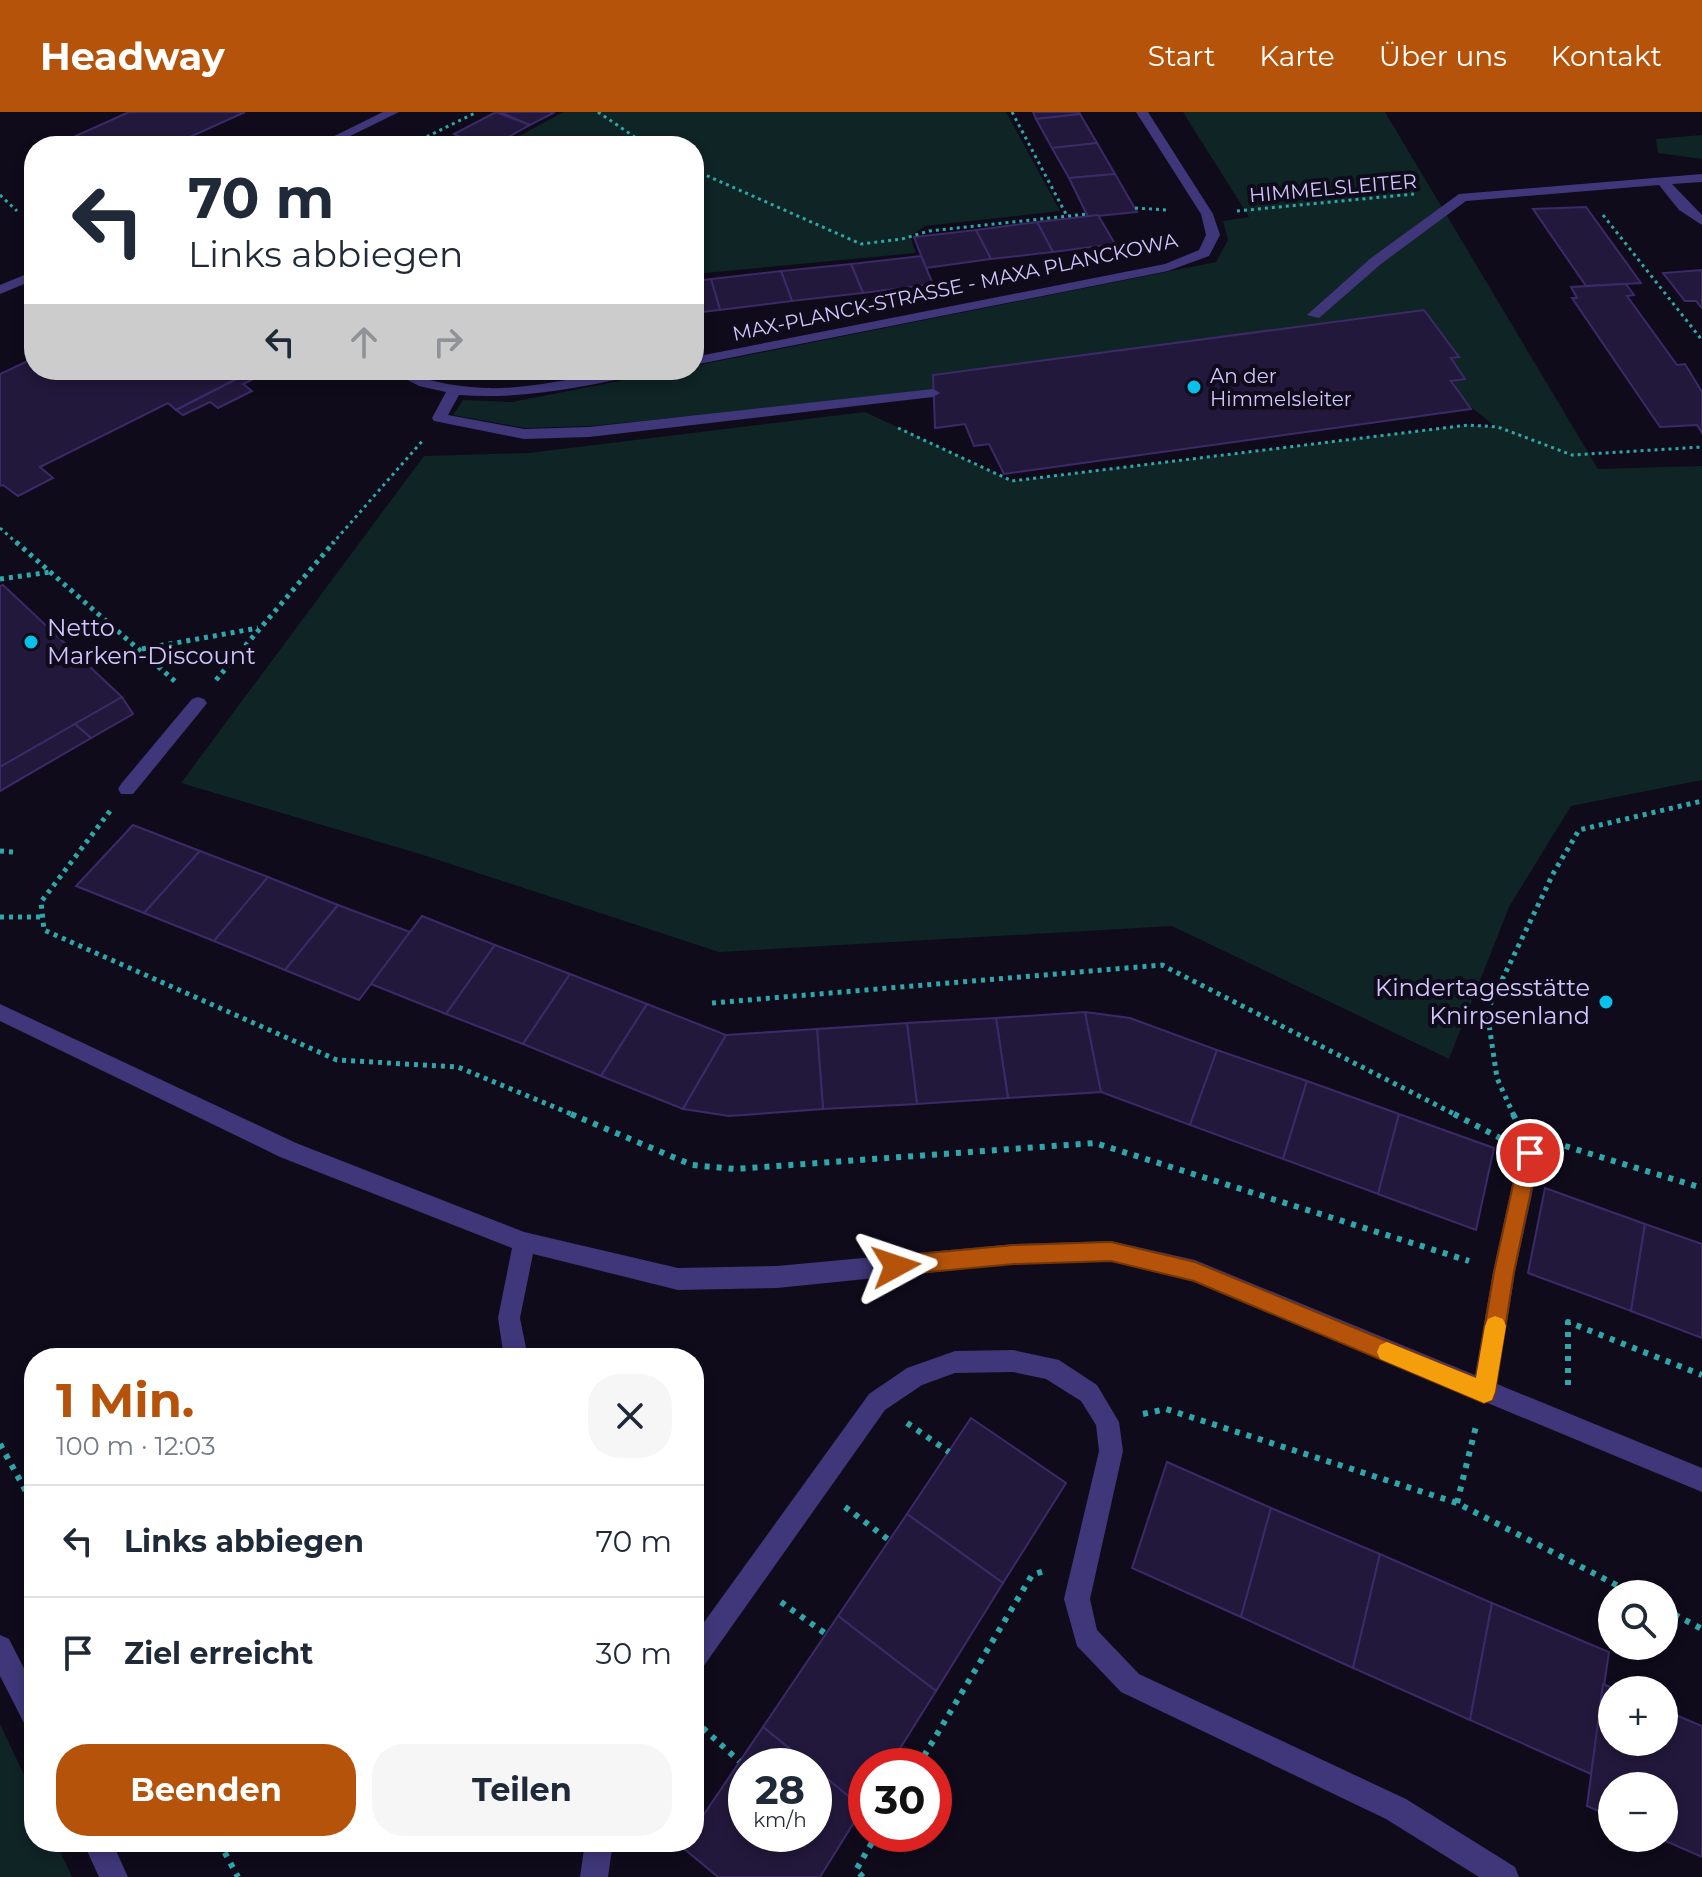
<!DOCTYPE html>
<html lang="de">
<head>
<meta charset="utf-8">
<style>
  :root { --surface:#fff; --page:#f6f6f7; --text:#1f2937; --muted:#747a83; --line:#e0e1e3; --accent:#b45309 }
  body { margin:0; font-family:Montserrat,sans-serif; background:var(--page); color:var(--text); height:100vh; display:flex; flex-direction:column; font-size:30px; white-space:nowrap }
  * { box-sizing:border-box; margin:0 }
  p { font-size:26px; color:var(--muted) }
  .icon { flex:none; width:44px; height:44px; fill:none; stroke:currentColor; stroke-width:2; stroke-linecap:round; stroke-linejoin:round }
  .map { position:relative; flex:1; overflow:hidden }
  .panel { position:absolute; left:24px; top:1236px; width:680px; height:504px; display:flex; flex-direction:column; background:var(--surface); border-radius:32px; box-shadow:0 4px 12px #0003 }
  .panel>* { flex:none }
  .guide { position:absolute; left:24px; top:24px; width:680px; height:244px; border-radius:32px; box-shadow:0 4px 12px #0003; background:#fff; color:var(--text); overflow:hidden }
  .controls { position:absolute; left:1598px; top:1468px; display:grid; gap:16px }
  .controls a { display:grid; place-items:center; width:80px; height:80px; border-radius:50%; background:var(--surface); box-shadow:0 4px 12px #0003; font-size:40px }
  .speed { position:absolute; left:728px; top:1636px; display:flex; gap:16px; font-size:40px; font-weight:700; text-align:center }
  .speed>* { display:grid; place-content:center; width:104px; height:104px; border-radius:50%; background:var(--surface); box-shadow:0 4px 12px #0003; line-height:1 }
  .speed small { font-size:20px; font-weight:400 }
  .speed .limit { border:12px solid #d22; background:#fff; color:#111 }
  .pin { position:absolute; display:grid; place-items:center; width:68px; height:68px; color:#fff; margin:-34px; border:4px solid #fff; border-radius:50%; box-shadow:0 2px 8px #0007 }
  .me { position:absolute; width:88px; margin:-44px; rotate:85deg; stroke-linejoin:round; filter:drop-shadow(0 0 6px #0008) }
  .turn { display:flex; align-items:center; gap:28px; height:168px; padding:0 32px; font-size:36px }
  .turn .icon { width:104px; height:104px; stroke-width:2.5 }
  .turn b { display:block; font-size:56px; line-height:68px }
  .lanes { display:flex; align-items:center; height:76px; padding:0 32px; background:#0003; justify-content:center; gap:40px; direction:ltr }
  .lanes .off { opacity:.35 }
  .round { display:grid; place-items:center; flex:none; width:84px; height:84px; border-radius:32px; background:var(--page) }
  .headline { display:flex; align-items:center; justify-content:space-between; height:136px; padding:0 32px }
  h1 { font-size:48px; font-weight:700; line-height:60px; color:var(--accent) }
  .action { display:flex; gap:16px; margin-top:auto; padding:16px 32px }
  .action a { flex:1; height:92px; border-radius:32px; background:var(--accent); color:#fff; font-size:32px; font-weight:700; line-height:92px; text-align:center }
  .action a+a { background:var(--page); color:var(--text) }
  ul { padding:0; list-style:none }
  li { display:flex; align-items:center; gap:24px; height:112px; padding:0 32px; border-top:2px solid var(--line) }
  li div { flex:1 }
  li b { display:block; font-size:30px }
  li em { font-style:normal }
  header { display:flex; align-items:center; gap:48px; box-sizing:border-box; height:112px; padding:0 40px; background:var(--accent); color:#fff }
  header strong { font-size:38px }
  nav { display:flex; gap:44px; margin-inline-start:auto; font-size:28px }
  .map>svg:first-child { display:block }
  .green { fill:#0f2425 }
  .building { fill:#22183b; stroke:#3b2a67; stroke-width:2 }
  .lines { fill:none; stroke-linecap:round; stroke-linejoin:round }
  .path-far2 { stroke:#2fa7a9; stroke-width:3; stroke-dasharray:3 4; stroke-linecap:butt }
  .path-far1 { stroke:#2fa7a9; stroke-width:5; stroke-dasharray:4 5; stroke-linecap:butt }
  .path { stroke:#2fa7a9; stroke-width:6; stroke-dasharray:5 7; stroke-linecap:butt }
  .minor { fill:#3f3779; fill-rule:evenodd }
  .route { fill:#b45309; stroke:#753606; stroke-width:2 }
  .slow { fill:#f59e0b }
  .poi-dot { fill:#06c2eb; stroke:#0f0b1b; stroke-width:3 }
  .labels { text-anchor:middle; stroke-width:8; stroke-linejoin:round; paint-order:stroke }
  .far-street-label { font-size:20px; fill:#d1c7fe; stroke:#0f0b1b }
  .far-poi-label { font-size:20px; fill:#d1c7fe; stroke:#0f0b1b; text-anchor:start }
  .poi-label { font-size:24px; fill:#d1c7fe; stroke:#0f0b1b; text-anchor:start }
</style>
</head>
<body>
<header>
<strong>Headway</strong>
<nav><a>Start</a><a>Karte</a><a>Über uns</a><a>Kontakt</a></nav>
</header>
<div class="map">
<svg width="1702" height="1765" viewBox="0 0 1702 1765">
  <rect width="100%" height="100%" fill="#0f0b1b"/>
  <!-- green -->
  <g class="green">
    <polygon points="564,0 1006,0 1060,99 925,114 910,124 916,141 694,162 694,34 500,34"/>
    <path d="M1183 0H1385L1598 357 1702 354V668L1571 694 1509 795 1449 947 1172 814 719 840 420 742 181 671 424 344 529 341 865 300 1012 369 1468 313 1496 315C1469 292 1451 287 1451 246L1459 244 1424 198 933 263V281L590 314 525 316 453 303 463 288 512 290 675 258H694V254L1216 150 1228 128 1223 109 1249 105Z"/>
    <polygon points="1702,23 1702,47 1658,41 1656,27"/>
    <polygon points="0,1612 34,1684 34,1730 56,1730 72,1765 0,1765"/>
  </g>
  <!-- building -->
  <g class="building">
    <polygon points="129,0 245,0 170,34 85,34 71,26"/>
    <polygon points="496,0 530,13 492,34 479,34 454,22"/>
    <polygon points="500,0 555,0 530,13"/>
    <polygon points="1033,0 1079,0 1080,2 1036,7"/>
    <polygon points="1080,2 1097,31 1052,36 1036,7"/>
    <polygon points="1097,31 1115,62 1069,66 1052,36"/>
    <polygon points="1115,62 1137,100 1088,105 1069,66"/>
    <polygon points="1586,95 1641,171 1586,174 1533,97"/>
    <polygon points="1098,103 1115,132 1053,140 1037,110"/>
    <polygon points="1037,110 1053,140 991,147 976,118"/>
    <polygon points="976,118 991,147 926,156 914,125"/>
    <polygon points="921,144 933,172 863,181 851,152"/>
    <polygon points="851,152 863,181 792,189 781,159"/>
    <polygon points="1702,158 1702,196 1696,189 1685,189 1663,161"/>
    <polygon points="781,159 792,189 720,198 711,167"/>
    <polygon points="711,167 720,198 694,201 694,169"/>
    <polygon points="1626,172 1634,183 1627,184 1677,253 1685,252 1702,280 1702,321 1697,313 1660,315 1572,186 1577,186 1571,175"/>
    <polygon points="1424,198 1459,245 1451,246 1465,267 1451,269 1471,297 1004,362 989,332 974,334 965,312 935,316 933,263"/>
    <polygon points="34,246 34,258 254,258 176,298 168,291 40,355 53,366 18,384 3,373 0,374 0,262"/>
    <polygon points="254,258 266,261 243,272 252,279 218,296 210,290 183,303 176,298"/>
    <polygon points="3,473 122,585 0,655 0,474"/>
    <polygon points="122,585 133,602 91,626 75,612"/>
    <polygon points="75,612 91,626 0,679 0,655"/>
    <polygon points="133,713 200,739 144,801 76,774"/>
    <polygon points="200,739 268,765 214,829 144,801"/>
    <polygon points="268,765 338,793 285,858 214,829"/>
    <polygon points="338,793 410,820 359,888 285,858"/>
    <polygon points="422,804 495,833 446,902 371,872"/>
    <polygon points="495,833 570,862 523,932 446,902"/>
    <polygon points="570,862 647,892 601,964 523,932"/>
    <polygon points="647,892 726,923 683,997 601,964"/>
    <polygon points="1085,900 1101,980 1008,986 996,906"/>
    <polygon points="1085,900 1130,906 1217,938 1190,1013 1101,980"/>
    <polygon points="996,906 1008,986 917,992 907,911"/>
    <polygon points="907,911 917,992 823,997 817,917"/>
    <polygon points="817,917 823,997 729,1004 683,997 726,923"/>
    <polygon points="1217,938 1307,969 1283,1047 1190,1013"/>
    <polygon points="1307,969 1399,1002 1378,1082 1283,1047"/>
    <polygon points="1399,1002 1494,1036 1476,1118 1378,1082"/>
    <polygon points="1545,1076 1645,1112 1631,1199 1528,1161"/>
    <polygon points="1645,1112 1702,1132 1702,1226 1631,1199"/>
    <polygon points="971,1306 1066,1371 1003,1471 907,1402"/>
    <polygon points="1167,1350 1271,1396 1241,1505 1132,1456"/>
    <polygon points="1271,1396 1380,1442 1353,1556 1241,1505"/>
    <polygon points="907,1402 1003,1471 936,1579 838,1504"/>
    <polygon points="1380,1442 1492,1491 1470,1608 1353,1556"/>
    <polygon points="1492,1491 1609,1540 1591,1662 1470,1608"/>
    <polygon points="838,1504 936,1579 889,1654 866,1654 866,1691 863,1696 763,1615"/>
    <polygon points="1603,1572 1617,1578 1612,1578 1612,1630 1664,1630 1664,1598 1702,1614 1702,1745 1659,1726 1664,1726 1664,1674 1612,1674 1612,1705 1587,1694"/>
    <polygon points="763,1615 811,1654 746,1654 746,1722 814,1722 814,1656 863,1696 820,1765 718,1765 682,1735 685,1730 694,1730 694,1717"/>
  </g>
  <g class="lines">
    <!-- path-far2 -->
    <g class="path-far2">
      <polyline points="598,0 648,34"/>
      <polyline points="1012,0 1067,104"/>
      <polyline points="408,34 477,0"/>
      <polyline points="694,58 861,132 902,127 929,119 1087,102"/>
      <polyline points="0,83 17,99"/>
      <polyline points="1135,96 1167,98"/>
      <polyline points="1237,99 1414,82"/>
      <polyline points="1603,103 1702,228"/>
      <polyline points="898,316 1012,369 1468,313 1498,315 1572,343 1702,335"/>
      <polyline points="0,416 18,432"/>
      <polyline points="332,432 424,327"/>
    </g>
    <!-- path-far1 -->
    <g class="path-far1">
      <polyline points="16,430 177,571"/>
      <polyline points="0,467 51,460"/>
      <polyline points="142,537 258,516"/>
      <polyline points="216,568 334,430"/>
      <polyline points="110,699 41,790 44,818 337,948 458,955 576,1004"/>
      <polyline points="0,739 14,740"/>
      <polyline points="0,805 42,805"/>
      <polyline points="712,891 1162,853 1458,1004"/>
      <polyline points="1514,1004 1497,966 1487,899 1554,760 1579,718 1702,689"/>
    </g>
    <!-- path -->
    <g class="path">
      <polyline points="571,1002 692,1053 735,1057 1095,1031 1469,1149"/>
      <polyline points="1454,1002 1500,1026"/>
      <polyline points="1513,1002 1516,1008"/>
      <polyline points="1565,1034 1702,1076"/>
      <polyline points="1568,1273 1568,1210 1702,1263"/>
      <polyline points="1143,1302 1166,1297 1457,1391 1634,1482"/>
      <polyline points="907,1311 949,1340"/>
      <polyline points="0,1332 34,1394"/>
      <polyline points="1457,1391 1476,1314"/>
      <polyline points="845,1395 889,1428"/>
      <polyline points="781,1490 826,1522"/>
      <polyline points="1664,1497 1702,1517"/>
      <polyline points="694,1608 739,1649"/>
      <polyline points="918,1654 1032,1463 1044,1459"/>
      <polyline points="219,1730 238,1765"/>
      <polyline points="863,1765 856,1758 877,1722"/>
    </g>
    <!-- minor -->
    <g class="minor">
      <polygon points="383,0 399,0 330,34 314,34"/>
      <polygon points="1136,0 1148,0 1213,102 1220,123 1209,144 1168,159 694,253 694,245 1165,152 1199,138 1206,123 1201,102"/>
      <polygon points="1702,62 1702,70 1672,72 1702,103 1702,113 1679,98 1659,73 1466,89 1381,152 1319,206 1307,203 1371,146 1459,82"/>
      <polygon points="34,159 34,168 0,182 0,173"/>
      <path d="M389 258C406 258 415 263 430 268 448 273 467 275 485 276 541 278 595 258 651 258L644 262C582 275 522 288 459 283L448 303 524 317 589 315 933 277 940 281 933 285 589 325 524 327 434 309 432 306 446 280 419 274Z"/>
      <polygon points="198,585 204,587 207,591 204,595 133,682 121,682 118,677 121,672 192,587"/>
      <polygon points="0,892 296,1031 524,1120 678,1156 777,1154 1014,1132 1111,1129 1195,1148 1475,1263 1493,1160 1519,1041 1522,1034 1530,1031 1538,1034 1541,1041 1515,1160 1497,1272 1702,1356 1702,1380 1194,1169 1111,1149 1014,1152 777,1176 678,1178 533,1142 520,1206 528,1246 504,1246 498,1206 512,1136 280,1045 0,909"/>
      <polygon points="1013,1238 1059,1248 1097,1273 1119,1310 1123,1339 1090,1487 1097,1518 1139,1562 1406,1687 1515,1755 1519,1765 1479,1765 1386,1707 1121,1580 1077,1534 1064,1487 1099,1339 1096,1313 1081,1289 1046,1267 1013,1260 955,1261 922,1273 885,1298 703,1555 694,1559 694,1524 869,1282 907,1256 955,1239"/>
      <polygon points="0,1523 9,1527 34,1576 34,1617 25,1613 0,1564"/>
      <polygon points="83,1730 112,1730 128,1765 99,1765"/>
      <polygon points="585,1730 613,1730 608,1765 580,1765"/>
    </g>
  </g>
  <!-- route -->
  <polygon class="route" points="1530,1033 1537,1035 1539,1041 1514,1160 1495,1280 1492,1288 1484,1291 1194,1169 1111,1149 1014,1152 896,1163 888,1160 885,1154 888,1147 896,1144 1014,1133 1111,1130 1195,1150 1476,1266 1494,1160 1520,1041 1523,1035"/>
  <!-- slow -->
  <polygon class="slow" points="1495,1204 1503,1207 1506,1214 1495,1280 1492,1288 1484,1291 1380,1247 1377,1240 1380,1233 1387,1230 1476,1266 1485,1214 1488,1207"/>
  <!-- markers -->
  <g class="poi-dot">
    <circle cx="1194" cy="275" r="8"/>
    <circle cx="31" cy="530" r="8"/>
    <circle cx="1606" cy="890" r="8"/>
  </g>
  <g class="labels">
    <!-- far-street labels -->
    <g class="far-street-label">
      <text transform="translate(1333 76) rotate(-5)" y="7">HIMMELSLEITER</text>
      <text transform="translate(955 175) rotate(-12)" y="7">MAX-PLANCK-STRASSE - MAXA PLANCKOWA</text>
    </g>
    <!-- far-poi labels -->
    <g class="far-poi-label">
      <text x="1210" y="271">An der<tspan x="1210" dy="23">Himmelsleiter</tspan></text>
    </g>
    <!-- poi labels -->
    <g class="poi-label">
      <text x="47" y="524">Netto<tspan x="47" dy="28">Marken-Discount</tspan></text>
      <text x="1590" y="884" text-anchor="end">Kindertagesstätte<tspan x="1590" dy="28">Knirpsenland</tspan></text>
    </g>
  </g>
</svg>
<div class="controls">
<a><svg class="icon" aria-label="search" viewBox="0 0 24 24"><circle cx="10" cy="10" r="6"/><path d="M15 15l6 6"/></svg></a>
<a>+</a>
<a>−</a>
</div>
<div class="speed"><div>28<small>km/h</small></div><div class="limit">30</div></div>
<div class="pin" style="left:1530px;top:1041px;background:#d93025"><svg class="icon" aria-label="arrive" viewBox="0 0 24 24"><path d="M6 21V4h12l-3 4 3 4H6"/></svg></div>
<svg class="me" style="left:896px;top:1154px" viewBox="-20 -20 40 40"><path d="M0-17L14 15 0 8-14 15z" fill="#b45309" stroke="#fff" stroke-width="4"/></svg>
<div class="guide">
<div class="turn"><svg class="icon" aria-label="left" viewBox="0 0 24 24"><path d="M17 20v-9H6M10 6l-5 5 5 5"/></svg><div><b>70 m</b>Links abbiegen</div></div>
<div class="lanes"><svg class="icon" aria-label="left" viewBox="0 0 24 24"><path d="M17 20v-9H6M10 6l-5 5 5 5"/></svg><svg class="icon off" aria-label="ahead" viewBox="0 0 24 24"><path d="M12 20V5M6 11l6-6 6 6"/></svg><svg class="icon off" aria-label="right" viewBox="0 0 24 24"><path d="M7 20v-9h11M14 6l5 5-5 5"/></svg></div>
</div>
<section class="panel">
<div class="headline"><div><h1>1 Min.</h1><p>100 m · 12:03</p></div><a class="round"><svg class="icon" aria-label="close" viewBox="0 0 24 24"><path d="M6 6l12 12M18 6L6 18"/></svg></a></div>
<ul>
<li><svg class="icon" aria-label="left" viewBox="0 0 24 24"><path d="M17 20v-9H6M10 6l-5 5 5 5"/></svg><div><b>Links abbiegen</b></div><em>70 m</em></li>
<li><svg class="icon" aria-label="arrive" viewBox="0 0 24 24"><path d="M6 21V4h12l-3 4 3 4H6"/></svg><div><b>Ziel erreicht</b></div><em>30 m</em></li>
</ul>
<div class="action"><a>Beenden</a><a>Teilen</a></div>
</section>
</div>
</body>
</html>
